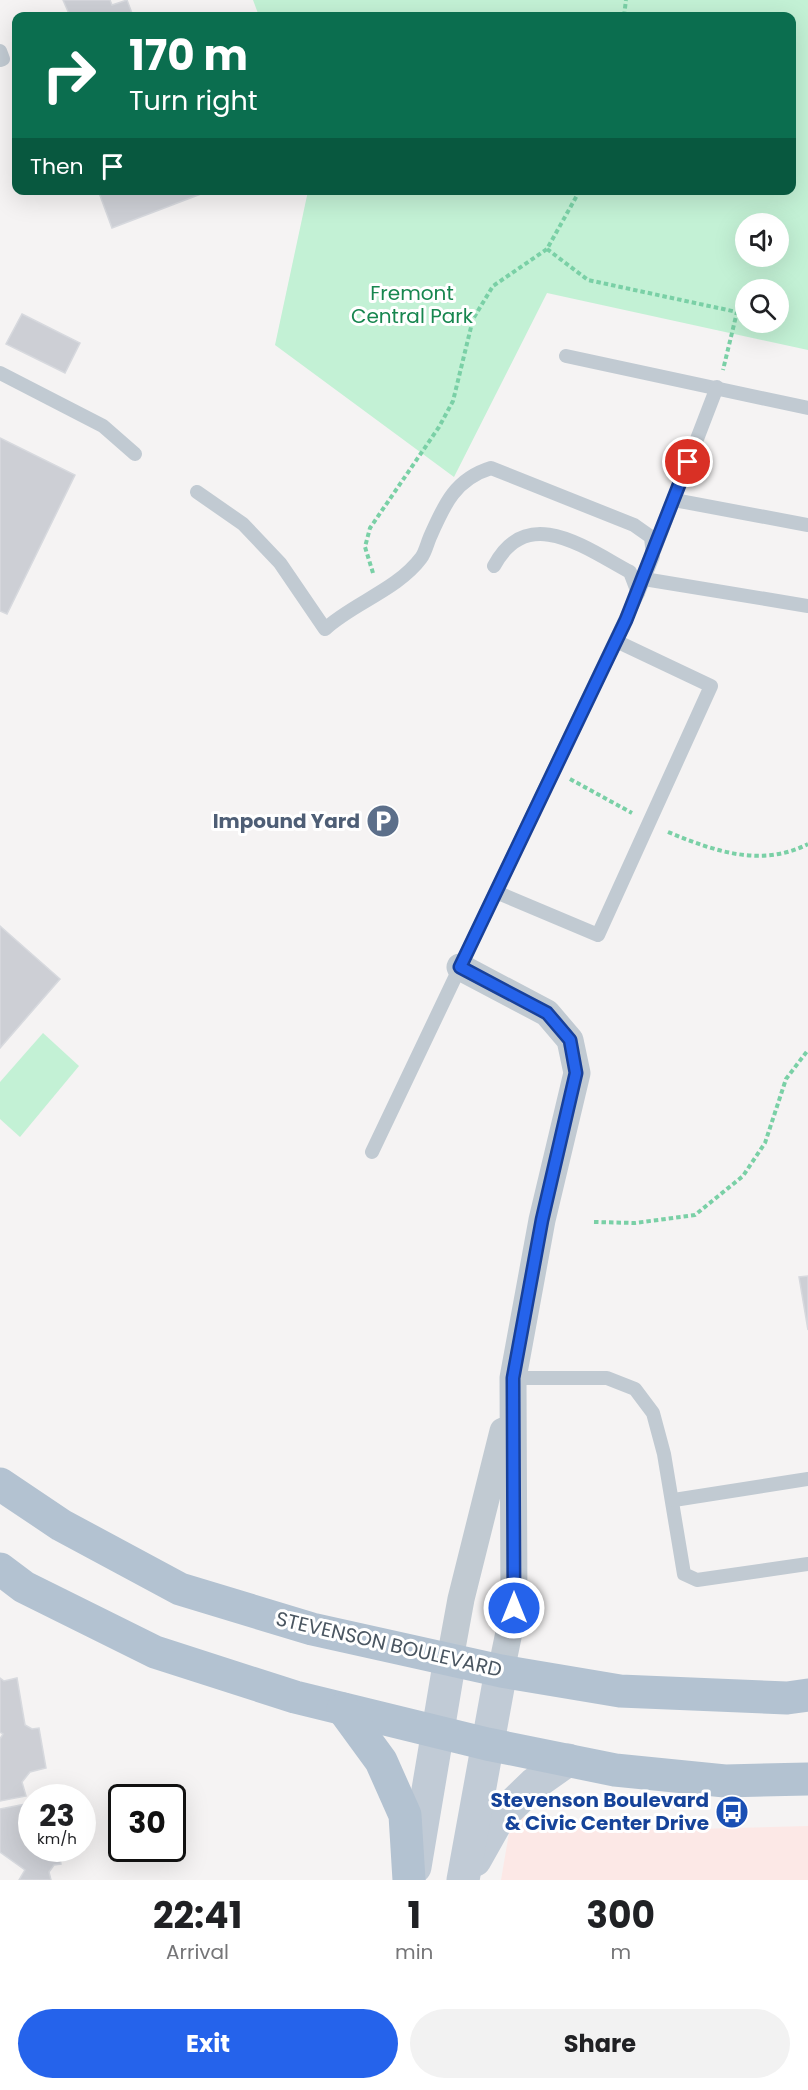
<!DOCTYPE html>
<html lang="en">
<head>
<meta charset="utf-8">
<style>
  :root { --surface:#fff; --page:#f2f2f2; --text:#202124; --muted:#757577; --accent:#2563eb }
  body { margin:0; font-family:Poppins,sans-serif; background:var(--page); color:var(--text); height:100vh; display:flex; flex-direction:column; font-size:22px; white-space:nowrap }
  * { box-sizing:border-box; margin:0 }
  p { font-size:20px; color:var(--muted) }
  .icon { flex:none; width:33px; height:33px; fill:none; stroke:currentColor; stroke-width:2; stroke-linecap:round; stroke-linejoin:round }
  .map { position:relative; height:1880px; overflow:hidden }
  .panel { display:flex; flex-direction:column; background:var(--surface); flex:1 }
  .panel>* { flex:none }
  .guide { position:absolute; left:12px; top:12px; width:784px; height:183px; border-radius:12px; box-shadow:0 6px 24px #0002; background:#0b6e4f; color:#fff; overflow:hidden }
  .controls { position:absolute; left:735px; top:213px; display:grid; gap:12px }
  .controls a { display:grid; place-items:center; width:54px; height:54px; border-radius:50%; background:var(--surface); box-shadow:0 6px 24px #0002; font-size:30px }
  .speed { position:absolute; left:18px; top:1784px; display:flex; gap:12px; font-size:30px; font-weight:700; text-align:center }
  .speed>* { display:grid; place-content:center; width:78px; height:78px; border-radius:50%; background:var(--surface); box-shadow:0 6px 24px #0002; line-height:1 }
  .speed small { font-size:15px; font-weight:400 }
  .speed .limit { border:3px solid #111; border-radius:9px; background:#fff; color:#111 }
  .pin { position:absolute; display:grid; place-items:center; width:51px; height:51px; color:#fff; margin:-26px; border:3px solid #fff; border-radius:50%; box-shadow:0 2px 6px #0007 }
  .me { position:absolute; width:66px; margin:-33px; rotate:0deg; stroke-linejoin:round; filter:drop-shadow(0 0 4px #0008) }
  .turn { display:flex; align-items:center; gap:21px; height:126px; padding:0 18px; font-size:27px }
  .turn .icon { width:78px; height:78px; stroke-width:2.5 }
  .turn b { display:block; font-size:42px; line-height:51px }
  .then { display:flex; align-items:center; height:57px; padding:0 18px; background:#0003; gap:12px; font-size:22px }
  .eta { display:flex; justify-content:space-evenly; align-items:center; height:102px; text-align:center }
  .eta b { font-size:36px; font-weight:700; line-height:42px }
  .button { display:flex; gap:12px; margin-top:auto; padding:12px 18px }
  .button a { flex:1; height:69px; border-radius:36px; background:var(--accent); color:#fff; font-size:24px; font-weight:700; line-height:69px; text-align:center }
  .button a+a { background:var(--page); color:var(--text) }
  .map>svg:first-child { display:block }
  .medical { fill:#fce8e6 }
  .green { fill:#c3f1d5; fill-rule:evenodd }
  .building { fill:#cdcfd5; stroke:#d7d9de; stroke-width:1.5 }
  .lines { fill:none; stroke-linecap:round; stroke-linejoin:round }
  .path { stroke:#7ad0a6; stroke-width:4; stroke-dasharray:4.5 3; stroke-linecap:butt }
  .lane { stroke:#c1cad2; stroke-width:14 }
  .street { stroke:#c1cad2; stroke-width:27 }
  .secondary { stroke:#c1cbd6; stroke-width:33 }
  .primary { stroke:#b3c2d1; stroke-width:33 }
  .route-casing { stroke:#184099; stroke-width:15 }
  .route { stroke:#2563eb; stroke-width:10 }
  .labels { text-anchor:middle; stroke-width:6; stroke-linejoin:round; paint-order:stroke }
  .park-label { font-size:20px; fill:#17864f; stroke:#fff }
  .service-label { font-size:20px; font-weight:bold; fill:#4e5e75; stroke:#fff; text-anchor:end }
  .street-label { font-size:20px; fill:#4a5661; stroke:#fff }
  .transit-label { font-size:20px; font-weight:bold; fill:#164399; stroke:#fff; text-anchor:end }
</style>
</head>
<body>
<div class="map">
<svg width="808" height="1880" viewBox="0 0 808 1880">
  <rect width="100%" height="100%" fill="#f5f3f3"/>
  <!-- medical -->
  <polygon class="medical" points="512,1815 653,1830 808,1826 808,1880 501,1880"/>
  <!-- green -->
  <g class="green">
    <path d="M253 0H808V350L547 293 454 477 275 345 308 191 792 190V16H259ZM746 224H778V256H746ZM746 290H778V322H746Z"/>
    <polygon points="43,1033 79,1066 20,1137 0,1119 0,1082"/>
  </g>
  <!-- building -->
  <g class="building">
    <polygon points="63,0 110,0 112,5 127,0 133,16 70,16"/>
    <polygon points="98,190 205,190 206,192 112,228"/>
    <polygon points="22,314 80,343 65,373 6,344"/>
    <polygon points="0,438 75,475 7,614 0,611"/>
    <polygon points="0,926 60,979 0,1048"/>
    <polygon points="808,1276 808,1330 799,1277"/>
    <polygon points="0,1678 4,1681 17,1678 25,1725 32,1729 39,1728 46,1768 30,1772 22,1782 26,1796 0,1801 0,1739 3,1734 0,1732"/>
    <polygon points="26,1804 27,1819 32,1822 32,1848 58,1848 61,1864 54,1865 49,1872 51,1880 19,1880 25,1870 0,1852 0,1809"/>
  </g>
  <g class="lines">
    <!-- path -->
    <g class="path">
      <polyline points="624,16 626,0"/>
      <polyline points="547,249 588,280 737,312 723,370"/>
      <polyline points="373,573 365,547 370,528 439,427 453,401 473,319 493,286 547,249 580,190"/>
      <polyline points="570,779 632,813"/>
      <path d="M668 832C714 851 761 868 808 844"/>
      <polyline points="594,1222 635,1223 695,1215 743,1176 765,1143 786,1079 808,1050"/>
    </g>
    <!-- lane -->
    <g class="lane">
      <polyline points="0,51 3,59 0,60"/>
      <polyline points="566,356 808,408"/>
      <polyline points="0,373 103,426 135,454"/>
      <path d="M197 492 243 524 280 563 325 629C353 603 397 590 421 558 425 553 427 544 430 537 444 505 455 479 491 468L634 525 651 537 653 556 638 593"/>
      <polyline points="674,500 808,525"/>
      <polyline points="654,551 717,387"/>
      <polyline points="644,579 808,606"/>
      <polyline points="496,892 598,935 711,686 616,641"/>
      <path d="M372 1152 638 593 630 572C584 547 527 504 494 566"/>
      <polyline points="513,1378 607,1378 635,1389 653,1413 664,1454 684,1574 697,1580 808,1564"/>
      <polyline points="674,1500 808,1479"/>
    </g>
    <!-- street -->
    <g class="street">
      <polyline points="460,967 547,1013 570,1040 577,1073 542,1220 513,1378 514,1608 501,1671"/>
      <polyline points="450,1659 461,1599 503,1431"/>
    </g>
    <!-- secondary -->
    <g class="secondary">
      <polyline points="475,1860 498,1819 534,1784 568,1760"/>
      <polyline points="415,1867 450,1659"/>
      <polyline points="463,1880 501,1671"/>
    </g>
    <!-- primary -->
    <g class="primary">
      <polyline points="0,1484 61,1525 180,1589 312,1629 501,1671 620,1691 787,1698 808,1695"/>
      <polyline points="0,1569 24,1587 155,1652 295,1697 487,1744 615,1770 725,1781 808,1779"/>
      <polyline points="343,1709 381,1761 405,1815 409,1880"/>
    </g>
  </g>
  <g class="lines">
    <!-- route casing -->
    <g class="route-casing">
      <polyline id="route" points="514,1608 513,1378 542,1220 576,1073 570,1040 547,1013 460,967 626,620 688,462"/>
    </g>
    <!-- route -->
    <use href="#route" class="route"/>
  </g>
  <!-- icons -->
  <defs>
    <g id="parking-disc" transform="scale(1.725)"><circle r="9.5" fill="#5c6f8a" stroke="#fff"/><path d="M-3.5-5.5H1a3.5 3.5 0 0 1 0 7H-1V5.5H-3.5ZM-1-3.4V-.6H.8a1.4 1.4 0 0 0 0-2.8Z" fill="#fff"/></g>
    <g id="bus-disc" transform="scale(1.725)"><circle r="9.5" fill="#1a4fb4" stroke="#fff"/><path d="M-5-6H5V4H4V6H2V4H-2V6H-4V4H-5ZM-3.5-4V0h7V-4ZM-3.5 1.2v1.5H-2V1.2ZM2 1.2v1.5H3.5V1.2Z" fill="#fff"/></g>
  </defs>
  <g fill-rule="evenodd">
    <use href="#parking-disc" x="383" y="821"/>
    <use href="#bus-disc" x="732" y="1812"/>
  </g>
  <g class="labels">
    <!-- park labels -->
    <g class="park-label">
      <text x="412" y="300">Fremont<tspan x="412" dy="23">Central Park</tspan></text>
    </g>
    <!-- service labels -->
    <g class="service-label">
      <text x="360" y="828">Impound Yard</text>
    </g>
    <!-- street labels -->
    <g class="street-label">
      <text transform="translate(389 1644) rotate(13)" y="7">STEVENSON BOULEVARD</text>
    </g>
    <!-- transit labels -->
    <g class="transit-label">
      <text x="709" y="1807">Stevenson Boulevard<tspan x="709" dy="23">&amp; Civic Center Drive</tspan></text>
    </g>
  </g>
</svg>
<div class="controls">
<a><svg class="icon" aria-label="sound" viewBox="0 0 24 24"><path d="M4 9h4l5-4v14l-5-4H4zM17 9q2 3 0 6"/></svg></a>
<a><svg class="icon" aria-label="search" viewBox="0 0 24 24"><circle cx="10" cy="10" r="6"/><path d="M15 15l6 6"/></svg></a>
</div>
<div class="speed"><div>23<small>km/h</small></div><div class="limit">30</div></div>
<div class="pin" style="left:688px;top:462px;background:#d93025"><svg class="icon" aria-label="arrive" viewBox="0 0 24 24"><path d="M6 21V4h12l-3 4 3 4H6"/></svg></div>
<svg class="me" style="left:514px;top:1608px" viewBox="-20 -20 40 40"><circle r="17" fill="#2563eb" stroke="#fff" stroke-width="3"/><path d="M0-11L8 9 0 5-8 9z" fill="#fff"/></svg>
<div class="guide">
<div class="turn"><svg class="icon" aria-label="right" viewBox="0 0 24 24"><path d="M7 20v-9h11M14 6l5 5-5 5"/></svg><div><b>170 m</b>Turn right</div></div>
<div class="then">Then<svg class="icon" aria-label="arrive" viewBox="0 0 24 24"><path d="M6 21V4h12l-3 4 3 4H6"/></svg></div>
</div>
</div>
<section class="panel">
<div class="eta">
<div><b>22:41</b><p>Arrival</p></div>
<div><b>1</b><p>min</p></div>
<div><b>300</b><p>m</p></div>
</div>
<div class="button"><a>Exit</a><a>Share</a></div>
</section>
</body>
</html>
